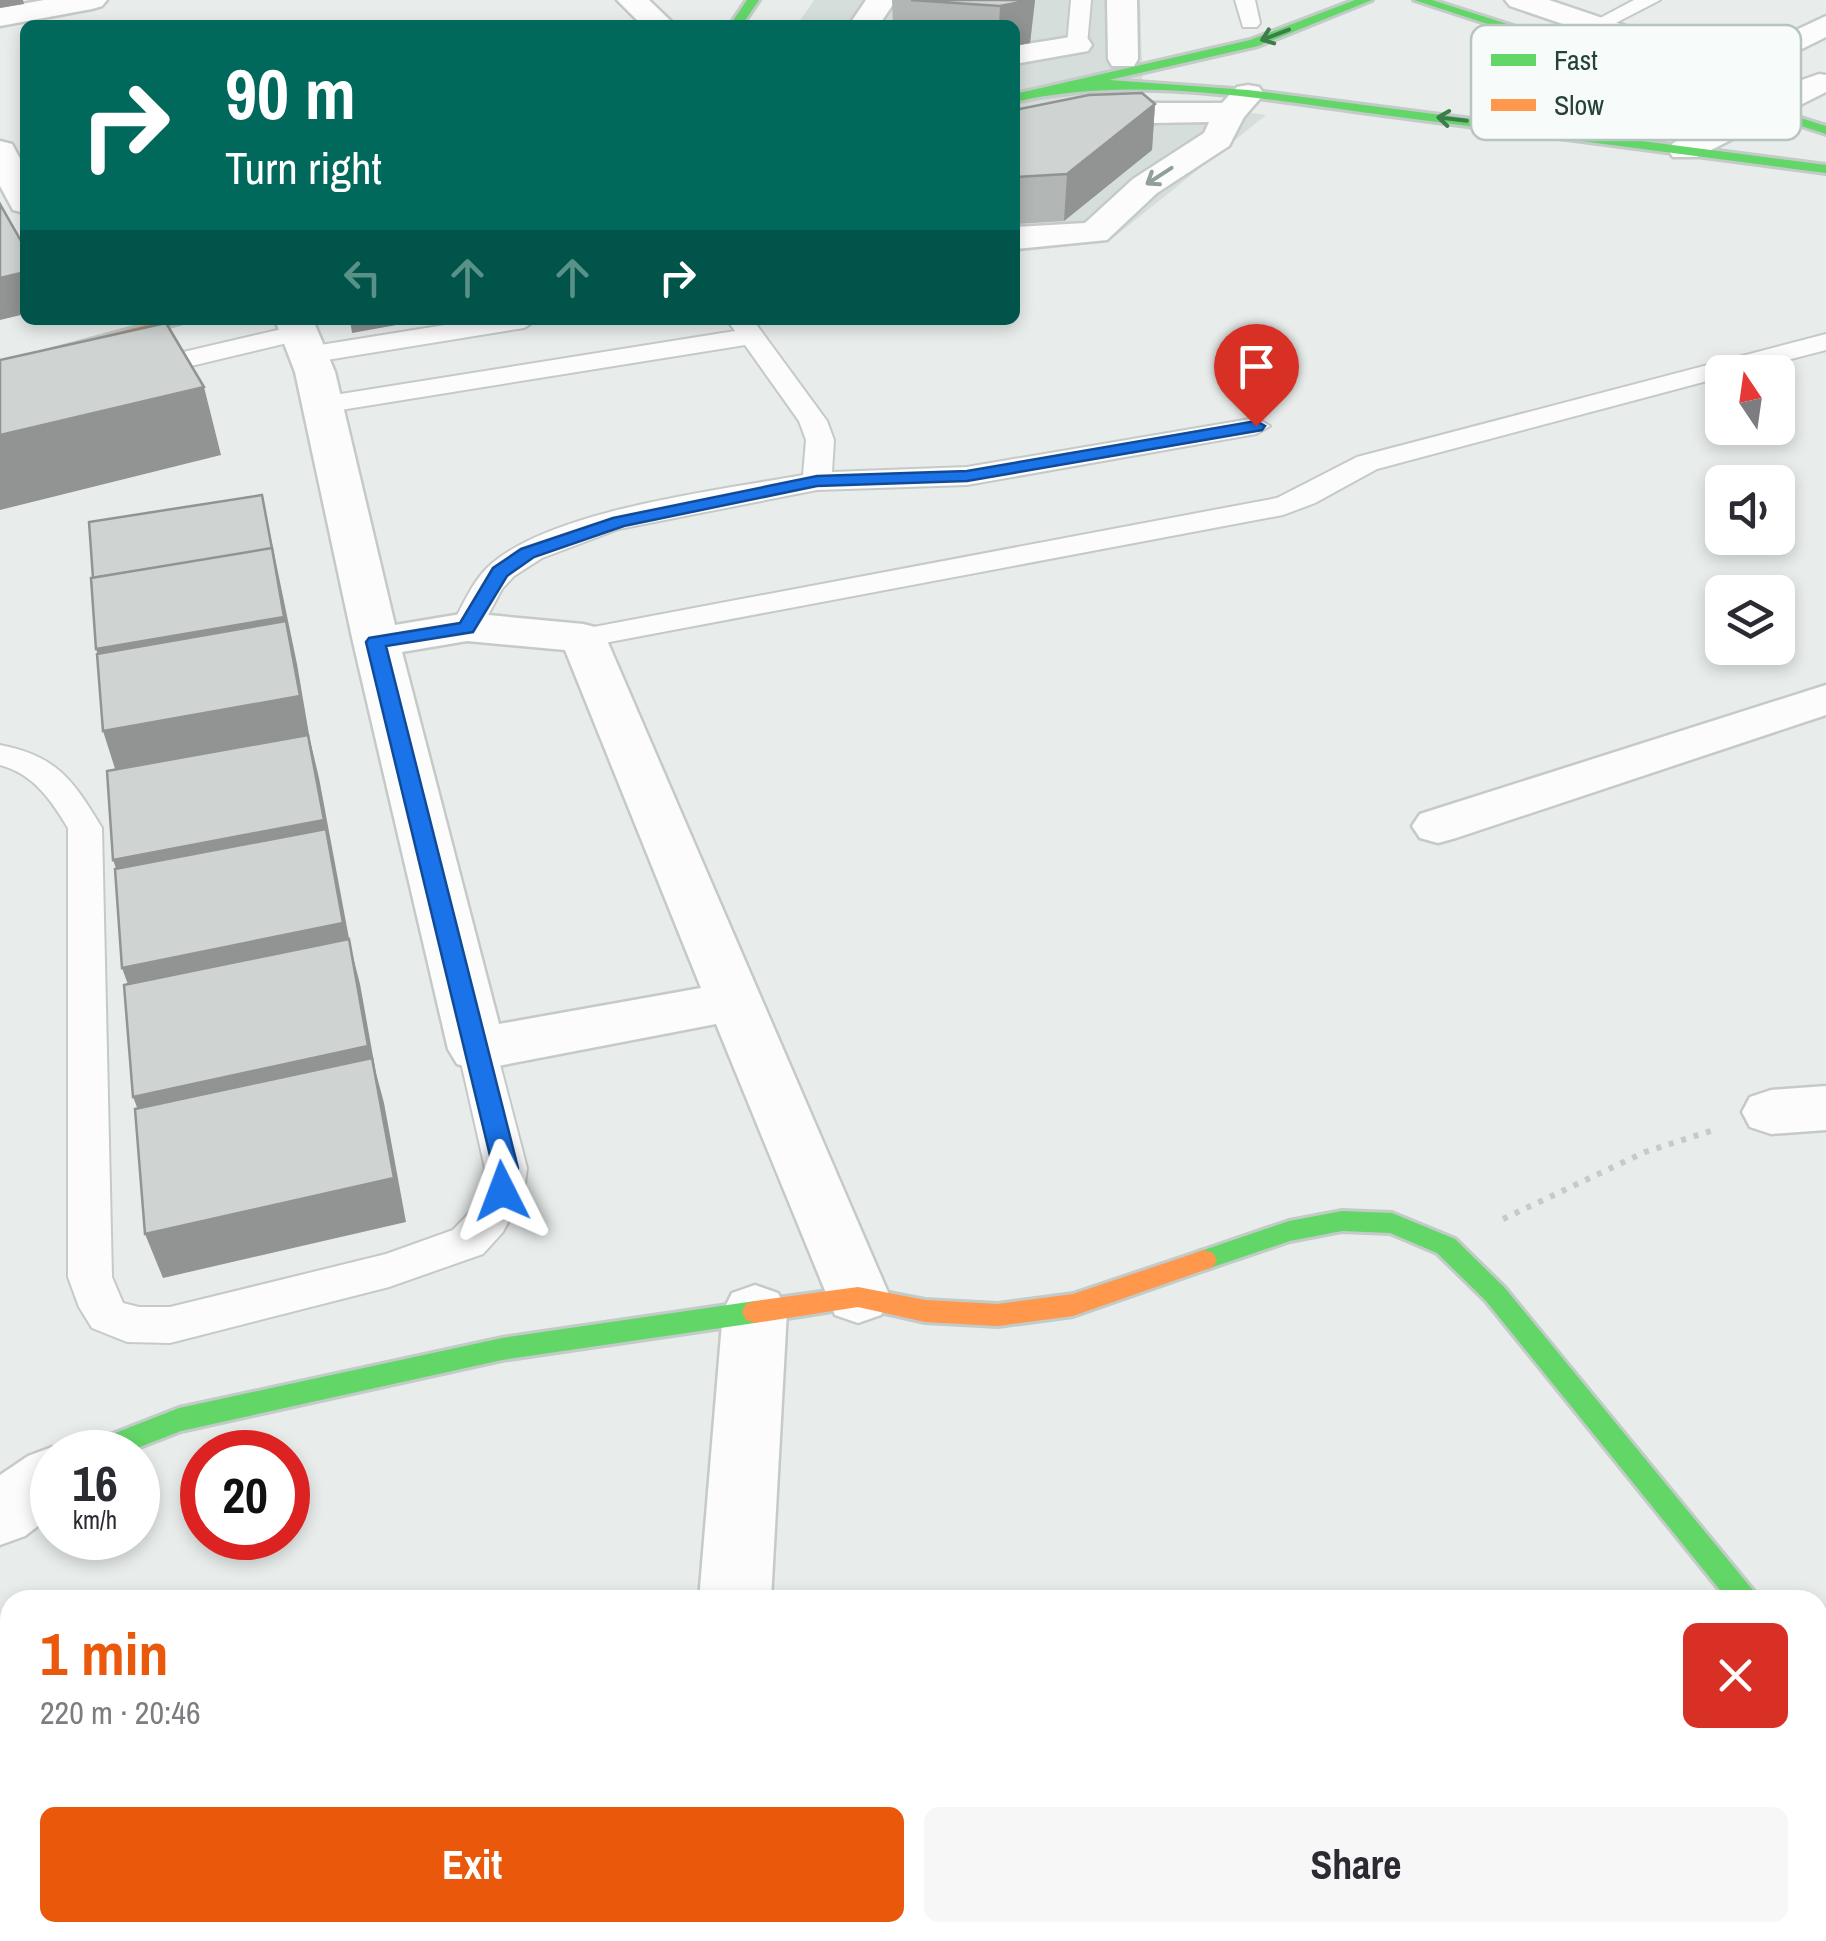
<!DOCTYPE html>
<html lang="en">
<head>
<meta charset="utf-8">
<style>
  :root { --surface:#fff; --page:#f7f7f7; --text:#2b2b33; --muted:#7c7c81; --accent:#ea580c }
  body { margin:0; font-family:"Archivo Narrow",sans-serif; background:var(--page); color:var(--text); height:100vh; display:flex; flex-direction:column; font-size:38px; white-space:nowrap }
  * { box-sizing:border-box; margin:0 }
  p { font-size:32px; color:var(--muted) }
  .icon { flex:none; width:55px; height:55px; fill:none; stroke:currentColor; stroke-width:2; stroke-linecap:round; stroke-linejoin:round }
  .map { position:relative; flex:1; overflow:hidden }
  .panel { position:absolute; left:0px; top:1590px; width:1828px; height:352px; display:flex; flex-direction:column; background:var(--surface); border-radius:30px 30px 0 0; box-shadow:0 5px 15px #0003 }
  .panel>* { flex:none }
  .hud { position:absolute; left:20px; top:20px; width:1000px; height:305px; border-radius:15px; box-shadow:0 5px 15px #0003; background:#00695c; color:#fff; overflow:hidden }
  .needle { width:65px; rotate:347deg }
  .fabs { position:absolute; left:1705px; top:355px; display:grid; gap:20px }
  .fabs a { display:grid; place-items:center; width:90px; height:90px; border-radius:15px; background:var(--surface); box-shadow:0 5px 15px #0003; font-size:50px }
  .speed { position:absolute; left:30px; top:1430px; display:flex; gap:20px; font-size:50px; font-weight:700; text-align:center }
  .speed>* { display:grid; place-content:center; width:130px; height:130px; border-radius:50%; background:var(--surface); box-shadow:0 5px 15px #0003; line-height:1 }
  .speed small { font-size:25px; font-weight:400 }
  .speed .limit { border:15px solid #d22; background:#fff; color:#111 }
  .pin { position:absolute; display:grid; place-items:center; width:85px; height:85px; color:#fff; margin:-102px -42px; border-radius:50% 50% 50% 0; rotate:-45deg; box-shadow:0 0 10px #0007 }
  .pin .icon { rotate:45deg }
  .me { position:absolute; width:110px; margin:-55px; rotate:357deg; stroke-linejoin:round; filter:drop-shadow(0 0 8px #0008) }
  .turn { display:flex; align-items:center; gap:35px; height:210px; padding:0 40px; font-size:45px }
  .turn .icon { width:130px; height:130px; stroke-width:2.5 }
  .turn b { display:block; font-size:70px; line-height:85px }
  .lanes { display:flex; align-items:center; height:95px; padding:0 40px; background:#0003; justify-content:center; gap:50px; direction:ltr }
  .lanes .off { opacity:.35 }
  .round { display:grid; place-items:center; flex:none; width:105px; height:105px; border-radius:15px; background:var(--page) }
  .headline { display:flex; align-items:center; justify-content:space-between; height:170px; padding:0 40px }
  h1 { font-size:60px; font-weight:700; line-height:75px; color:var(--accent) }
  .primary-button { display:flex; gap:20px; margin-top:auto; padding:20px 40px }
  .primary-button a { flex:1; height:115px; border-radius:15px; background:var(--accent); color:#fff; font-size:40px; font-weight:700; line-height:115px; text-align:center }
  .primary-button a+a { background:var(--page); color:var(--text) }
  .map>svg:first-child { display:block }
  .built { fill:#d6dedb }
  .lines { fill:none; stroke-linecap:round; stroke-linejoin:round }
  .lane-casing { stroke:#c5cac8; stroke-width:4 }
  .street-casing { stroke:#c5cac8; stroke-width:5 }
  .fast-casing { stroke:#c3cbc8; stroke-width:6 }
  .slow-casing { stroke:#c3cbc8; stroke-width:6 }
  .path { stroke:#c3ccca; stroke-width:6; stroke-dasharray:5 8; stroke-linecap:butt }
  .lane { fill:#fcfcfc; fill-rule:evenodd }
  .street { fill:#fcfcfc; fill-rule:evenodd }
  .fast { fill:#63d668; fill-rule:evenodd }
  .slow { fill:#ff974d; fill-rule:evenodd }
  .wall { fill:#b2b6b5 }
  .shaded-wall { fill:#919493 }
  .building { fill:#cfd4d2; stroke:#919493; stroke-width:2.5 }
  .oneway { stroke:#3d7d4c }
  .oneway2 { stroke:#909f9b }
  .route { fill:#1a73e8; stroke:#114b97; stroke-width:2.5 }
  .key { fill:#f7fbf9; stroke:#b8c4c0; stroke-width:2.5 }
  .key-label { font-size:28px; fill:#24423a }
</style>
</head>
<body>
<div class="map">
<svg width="1826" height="1941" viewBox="0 0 1826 1941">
  <rect width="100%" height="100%" fill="#e8edeb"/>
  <!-- built -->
  <polygon class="built" points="814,0 1140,0 1143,99 1266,115 1108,242 1015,252 1015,25 797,25"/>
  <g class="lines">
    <!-- lane casing -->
    <g class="lane-casing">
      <g id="lane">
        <polygon points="1071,0 1091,0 1087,45 1077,51 1067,45"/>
        <polygon points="1235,0 1255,0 1260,23 1257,27 1243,27"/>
        <polygon points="1634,0 1660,0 1604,29 1590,29 1587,25"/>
        <polygon points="476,320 537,320 524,328 308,363 295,355 308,347"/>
        <path d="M727 320H753L827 421 834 440 832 472 967 467 1256 418 1270 426 1256 434 967 485 817 490 619 529 542 558 514 576 502 589 478 634H456L451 627C462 607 471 584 487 568 547 510 721 490 803 475L806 440 799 421 745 345 322 413 308 405 322 397 735 331Z"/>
        <polygon points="299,325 312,333 308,338 141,378 128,370 132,364"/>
        <polygon points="1826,334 1826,350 1741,372 1722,372 1722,377 1377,469 1315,503 1283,515 583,647 572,645 567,638 572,631 583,629 1277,498 1357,457"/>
        <path d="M0 745C57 756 73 780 102 828L112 1277 123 1303 139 1307H170L386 1254 453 1230 473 1209 482 1191 485 1168 458 1049 463 1039 477 1035 491 1039 496 1049 527 1168 524 1191 503 1232 483 1254 389 1287 170 1343 127 1342 92 1328 79 1307 68 1277V828C51 800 34 774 0 765Z"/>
      </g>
    </g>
    <!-- street casing -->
    <g class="street-casing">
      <g id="street">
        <polygon points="44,0 107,0 102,6 92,9 0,26 0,8"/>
        <polygon points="617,0 649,0 675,25 642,25"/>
        <polygon points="866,0 896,0 879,25 849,25"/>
        <polygon points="1107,0 1137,0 1138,59 1134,66 1112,66 1108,59"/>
        <polygon points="1505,0 1549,0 1730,61 1826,16 1826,37 1759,70 1796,82 1819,74 1826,75 1826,92 1697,157 1673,157 1668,150 1673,143 1771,95 1510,6"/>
        <polygon points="1077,36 1088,39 1092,45 1088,51 1015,64 1015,46"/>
        <polygon points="1248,85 1259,87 1264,94 1244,117 1229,146 1157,193 1107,240 1015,249 1015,227 1085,223 1133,179 1204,133 1209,122 1096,124 1015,136 1015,116 1122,103 1222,103 1237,87"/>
        <polygon points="0,141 12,144 25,168 25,213 13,210 0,186"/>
        <path d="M275 320H313L335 372 395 625 467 613 583 624 599 628 606 638 890 1297 881 1315 858 1323 835 1315 716 1024 477 1070 457 1064 448 1049 353 642 295 372ZM467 641 565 650 701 988 499 1024 402 652Z"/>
        <polygon points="1826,685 1826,715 1456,838 1438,843 1420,838 1412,826 1420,814"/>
        <polygon points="1826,1086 1826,1130 1771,1134 1750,1127 1742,1112 1750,1097 1771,1090"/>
        <polygon points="755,1285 778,1293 787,1311 771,1600 699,1600 723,1311 732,1293"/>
        <polygon points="52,1447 66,1452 52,1452 52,1515 25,1536 0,1545 0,1475 28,1456"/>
        <polygon points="1818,1653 1826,1656 1826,1733 1818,1730"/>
        <rect x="672" y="1932" width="80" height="9"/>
      </g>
    </g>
    <!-- fast casing -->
    <g class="fast-casing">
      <g id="fast">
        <polygon points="747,0 759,0 742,25 730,25"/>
        <path d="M1355 0H1372L1258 46 1109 80 1248 90 1826 165V173C1681 154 1536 135 1391 116 1267 100 1137 74 1015 102V94L1250 40Z"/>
        <polygon points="1414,0 1432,0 1826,126 1826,134"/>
        <polygon points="1342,1211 1392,1213 1455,1239 1504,1287 1761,1600 1728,1600 1486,1301 1437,1253 1390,1233 1342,1231 1290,1241 1204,1270 1195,1267 1191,1260 1195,1253 1289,1221"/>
        <polygon points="755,1301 764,1304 768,1312 764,1320 755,1323 502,1360 181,1431 127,1452 83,1452 87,1444 179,1408 502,1338"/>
      </g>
    </g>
    <!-- slow casing -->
    <g class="slow-casing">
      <g id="slow">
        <polygon points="164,320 190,320 0,374 0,364"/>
        <polygon points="1204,1250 1213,1253 1217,1260 1213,1267 1073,1316 998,1326 925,1322 858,1307 755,1323 746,1320 742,1312 746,1304 755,1301 858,1287 925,1300 998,1304 1073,1294"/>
      </g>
    </g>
    <!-- path -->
    <polyline class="path" points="1503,1219 1645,1152 1717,1129"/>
    <!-- lane -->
    <use href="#lane" class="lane"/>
    <!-- street -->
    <use href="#street" class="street"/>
    <!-- fast -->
    <use href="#fast" class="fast"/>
    <!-- slow -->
    <use href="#slow" class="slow"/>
  </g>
  <!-- wall -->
  <g class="wall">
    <polygon points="892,0 1035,0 1030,43 1015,46 1015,25 893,25"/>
    <polygon points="1155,104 1152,150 1064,221 1015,224 1015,110"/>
  </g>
  <!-- shaded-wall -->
  <g class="shaded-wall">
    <polygon points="0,0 23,0 24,4 0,8"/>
    <polygon points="1030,0 1035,0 1030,43 1015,46 1015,25 999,25 1000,6"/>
    <polygon points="1155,104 1152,150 1064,221 1067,174"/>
    <polygon points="25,272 25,314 0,320 0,278"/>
    <polygon points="350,320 424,320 352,333"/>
    <polygon points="204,387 221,455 0,510 0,435"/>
    <polygon points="262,495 297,664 310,740 319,778 351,949 360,984 376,1073 384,1103 406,1222 163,1278 145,1234 150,1141 133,1097 138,1012 122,968 129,904 113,860 117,775 103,731 110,692 96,649"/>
  </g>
  <!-- building -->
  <g class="building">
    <polygon points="911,0 1030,0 1000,6"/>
    <polygon points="1142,93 1155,104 1067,174 1015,177 1015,110 1089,95"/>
    <polygon points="0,204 25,248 25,272 0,278"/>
    <polygon points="166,323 204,387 0,435 0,360"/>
    <polygon points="262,495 272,549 93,578 89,522"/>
    <polygon points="272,548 284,617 96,649 91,578"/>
    <polygon points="286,621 300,696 103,731 97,654"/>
    <polygon points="308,735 324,820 113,860 107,771"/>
    <polygon points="326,829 343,923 122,968 115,869"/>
    <polygon points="349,939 368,1046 133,1097 124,985"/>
    <polygon points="372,1058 394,1178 145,1234 135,1109"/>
  </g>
  <!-- one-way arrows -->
  <defs><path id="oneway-shaft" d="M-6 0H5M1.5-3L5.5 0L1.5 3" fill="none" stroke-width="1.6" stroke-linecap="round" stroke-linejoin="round" transform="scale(2.5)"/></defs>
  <g class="oneway">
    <use href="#oneway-shaft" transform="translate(1275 35) rotate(159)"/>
    <use href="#oneway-shaft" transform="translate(1452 119) rotate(-173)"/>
  </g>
  <use class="oneway2" href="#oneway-shaft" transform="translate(1159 176) rotate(147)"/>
  <!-- route -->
  <polygon class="route" points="1256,421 1265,426 1262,430 967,481 817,486 624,526 534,557 507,576 473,632 386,646 518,1168 511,1198 494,1198 490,1191 493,1168 366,642 369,638 460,623 493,568 521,549 613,518 817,476 967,471"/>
  <!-- legend -->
  <rect x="1471" y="25" width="330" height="115" rx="15" class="key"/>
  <rect x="1491" y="54" width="45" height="12" fill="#63d668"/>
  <rect x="1491" y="99" width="45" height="12" fill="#ff974d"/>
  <g class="key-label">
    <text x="1554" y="70">Fast</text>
    <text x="1554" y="115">Slow</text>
  </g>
</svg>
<div class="fabs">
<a><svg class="needle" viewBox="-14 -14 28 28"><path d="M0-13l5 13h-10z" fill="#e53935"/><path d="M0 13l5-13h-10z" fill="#7c7c81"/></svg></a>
<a><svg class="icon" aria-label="sound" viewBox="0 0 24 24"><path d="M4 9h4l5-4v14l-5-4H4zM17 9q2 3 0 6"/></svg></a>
<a><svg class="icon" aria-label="layers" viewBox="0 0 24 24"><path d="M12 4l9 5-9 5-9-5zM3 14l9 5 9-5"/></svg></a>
</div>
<div class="speed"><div>16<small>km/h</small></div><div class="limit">20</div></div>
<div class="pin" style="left:1256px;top:426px;background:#d93025"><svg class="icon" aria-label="arrive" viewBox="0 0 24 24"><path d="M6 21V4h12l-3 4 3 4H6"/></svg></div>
<svg class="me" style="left:502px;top:1191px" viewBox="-20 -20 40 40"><path d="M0-17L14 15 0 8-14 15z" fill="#1a73e8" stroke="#fff" stroke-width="4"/></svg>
<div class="hud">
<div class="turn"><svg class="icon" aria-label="right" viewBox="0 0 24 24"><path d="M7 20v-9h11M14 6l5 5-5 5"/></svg><div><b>90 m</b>Turn right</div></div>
<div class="lanes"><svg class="icon off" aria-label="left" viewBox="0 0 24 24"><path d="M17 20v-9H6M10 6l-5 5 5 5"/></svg><svg class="icon off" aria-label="ahead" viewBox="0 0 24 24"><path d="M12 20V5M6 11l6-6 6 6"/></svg><svg class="icon off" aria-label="ahead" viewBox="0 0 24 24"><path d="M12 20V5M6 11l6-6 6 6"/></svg><svg class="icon" aria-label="right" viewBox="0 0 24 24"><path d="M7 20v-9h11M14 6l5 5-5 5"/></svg></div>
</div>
<section class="panel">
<div class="headline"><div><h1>1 min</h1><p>220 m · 20:46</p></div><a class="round" style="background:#d93025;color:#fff"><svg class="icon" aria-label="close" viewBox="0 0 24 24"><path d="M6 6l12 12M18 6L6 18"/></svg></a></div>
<div class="primary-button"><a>Exit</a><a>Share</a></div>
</section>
</div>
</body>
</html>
